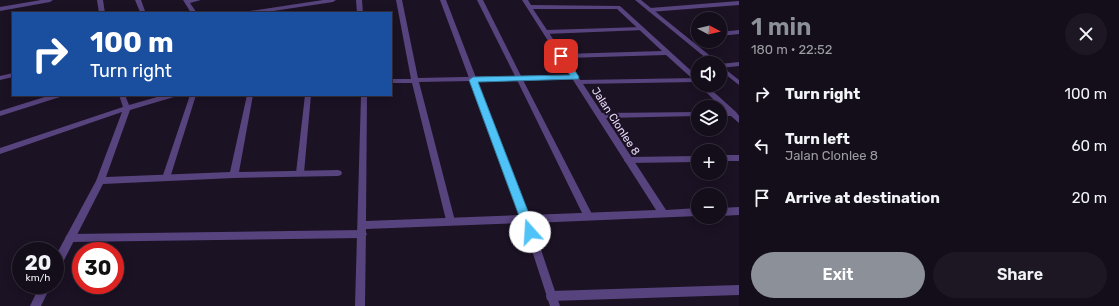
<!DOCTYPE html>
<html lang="en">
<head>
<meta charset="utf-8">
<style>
  :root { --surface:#140e1b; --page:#1d1724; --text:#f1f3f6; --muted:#9d9ca3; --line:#332e3a; --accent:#8c9099 }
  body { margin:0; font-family:Rubik,sans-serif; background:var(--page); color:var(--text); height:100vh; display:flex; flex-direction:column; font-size:15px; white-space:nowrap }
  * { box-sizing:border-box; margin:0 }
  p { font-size:13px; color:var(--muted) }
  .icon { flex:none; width:22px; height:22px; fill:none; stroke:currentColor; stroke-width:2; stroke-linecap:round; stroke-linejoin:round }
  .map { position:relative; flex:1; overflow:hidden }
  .drawer { display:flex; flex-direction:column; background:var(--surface); width:380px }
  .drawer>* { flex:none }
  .guide { position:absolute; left:12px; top:12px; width:380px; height:84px; border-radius:0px; box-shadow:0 2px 10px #0003,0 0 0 1px var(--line); background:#1a4fa0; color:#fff; overflow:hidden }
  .needle { width:26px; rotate:97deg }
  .tools { position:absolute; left:691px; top:12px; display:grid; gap:8px }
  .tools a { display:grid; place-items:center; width:36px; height:36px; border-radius:50%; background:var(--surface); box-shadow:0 2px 10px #0003,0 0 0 1px var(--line); font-size:20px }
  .speed { position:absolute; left:12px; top:242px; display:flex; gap:8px; font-size:20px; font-weight:700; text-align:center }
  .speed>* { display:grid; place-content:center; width:52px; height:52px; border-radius:50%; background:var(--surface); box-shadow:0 2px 10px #0003,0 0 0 1px var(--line); line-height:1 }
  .speed small { font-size:10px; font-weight:400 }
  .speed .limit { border:6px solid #d22; background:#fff; color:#111 }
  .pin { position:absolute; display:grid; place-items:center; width:34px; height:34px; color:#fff; margin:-17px; border-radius:8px; box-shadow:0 2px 6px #0006 }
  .me { position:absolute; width:44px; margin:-22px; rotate:341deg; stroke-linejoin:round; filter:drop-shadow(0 0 3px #0008) }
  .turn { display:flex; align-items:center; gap:14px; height:84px; padding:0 12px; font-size:18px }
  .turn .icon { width:52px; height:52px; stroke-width:2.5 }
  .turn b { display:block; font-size:28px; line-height:34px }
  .round { display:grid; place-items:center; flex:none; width:42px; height:42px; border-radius:21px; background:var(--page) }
  .overview { display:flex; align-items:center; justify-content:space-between; height:68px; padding:0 12px }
  h1 { font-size:24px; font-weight:600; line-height:30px; color:var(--accent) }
  .button { display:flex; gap:8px; margin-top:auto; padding:8px 12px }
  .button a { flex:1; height:46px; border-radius:24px; background:var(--accent); color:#fff; font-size:16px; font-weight:600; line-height:46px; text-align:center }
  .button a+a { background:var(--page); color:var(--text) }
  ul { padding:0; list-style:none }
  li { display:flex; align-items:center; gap:12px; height:52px; padding:0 12px }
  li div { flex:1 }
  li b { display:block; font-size:15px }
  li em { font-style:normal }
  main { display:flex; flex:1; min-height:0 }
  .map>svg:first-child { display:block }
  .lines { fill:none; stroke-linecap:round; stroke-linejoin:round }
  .service { fill:#57437d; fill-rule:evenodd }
  .minor { fill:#57437d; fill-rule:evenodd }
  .route { fill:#4fc3f7; stroke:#337fa1 }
  .labels { text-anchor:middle; stroke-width:4; stroke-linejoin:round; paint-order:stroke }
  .street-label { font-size:11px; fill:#e8dafa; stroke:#1b1224 }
</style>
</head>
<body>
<main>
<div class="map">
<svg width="739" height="306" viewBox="0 0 739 306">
  <rect width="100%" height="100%" fill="#1b1224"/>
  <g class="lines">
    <!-- service -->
    <g class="service">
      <polygon points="135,0 141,0 145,11 144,12 140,12"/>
      <polygon points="396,0 402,0 418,78 515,76 477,0 483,0 521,76 577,76 577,78 575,79 523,80 593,216 591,219 588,220 585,219 517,80 419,82 455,221 453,224 450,225 447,224 412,83 391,83 391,79 411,79"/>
      <polygon points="739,1 739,5 650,12 647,10 650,8"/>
      <polygon points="642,27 645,29 644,30 546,34 543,32 546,30"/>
      <polygon points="739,62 739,66 720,68 720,64"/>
      <polygon points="698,78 697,82 578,84 575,82 578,80"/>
      <polygon points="51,95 61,95 60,97 0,116 0,111"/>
      <polygon points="190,95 196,95 170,178 169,180 163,180 162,178"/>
      <polygon points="305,95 311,95 304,173 303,175 297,175 296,173"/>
      <rect x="720" y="155" width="19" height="6"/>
      <polygon points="698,156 698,162 628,163 625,162 624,160 625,158 628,157"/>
      <polygon points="362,230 365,231 367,234 365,237 362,238 70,242 67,241 65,238 67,235 70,234"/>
      <polygon points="739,285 739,295 551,301 547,300 546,296 547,292 551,291"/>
    </g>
    <!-- minor -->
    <g class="minor">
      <polygon points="41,0 53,0 50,2 0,11 0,7"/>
      <polygon points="97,0 103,0 105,13 99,13"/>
      <polygon points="183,0 201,0 190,3 197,13 191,13"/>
      <polygon points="323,0 336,0 333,2 260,13 247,13 250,11"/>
      <polygon points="356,0 362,0 363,13 357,13"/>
      <path d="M440 0H446L529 215 656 210 522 0H528L531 5 620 6 698 77V83L696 82 666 55 566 58 602 113 698 112V116L606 118 666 210 698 208V216L532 223 560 306H550L523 223 366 229 365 306H355L361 95H367L366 221 520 215ZM533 9H617L662 51 563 54Z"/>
      <polygon points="635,0 641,0 719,63 712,63"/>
      <polygon points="739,30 739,34 720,36 720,32"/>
      <polygon points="720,65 739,80 739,85 720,70"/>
      <polygon points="13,73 13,77 0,80 0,76"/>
      <polygon points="699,85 706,85 736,112 739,116 739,123 731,116 720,116 720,112 726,112"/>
      <polygon points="119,95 125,95 129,105 164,95 175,95 174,97 130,110 106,177 230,172 247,95 253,95 239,172 338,170 341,171 342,173 341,175 338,176 234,178 103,184 59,270 55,272 55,257 96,181 122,112 0,154 0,148 123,107"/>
      <polygon points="739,207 739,215 720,216 720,208"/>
      <polygon points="40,285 51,285 41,306 30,306"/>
    </g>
  </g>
  <!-- route -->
  <polygon class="route" points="559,54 564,54 579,77 578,79 478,82 536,232 534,235 530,236 527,235 525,232 469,80 473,77 570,75 558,56"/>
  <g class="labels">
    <!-- street labels -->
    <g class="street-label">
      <text transform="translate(616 121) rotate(57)" y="4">Jalan Clonlee 8</text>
    </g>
  </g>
</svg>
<div class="tools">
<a><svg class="needle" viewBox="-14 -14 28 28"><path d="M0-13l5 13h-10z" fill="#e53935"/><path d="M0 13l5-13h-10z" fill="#9d9ca3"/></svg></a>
<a><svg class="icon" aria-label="sound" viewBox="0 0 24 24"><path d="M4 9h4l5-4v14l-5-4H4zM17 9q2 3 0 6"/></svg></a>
<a><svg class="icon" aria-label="layers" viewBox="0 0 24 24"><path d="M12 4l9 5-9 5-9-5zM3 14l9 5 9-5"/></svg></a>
<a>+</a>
<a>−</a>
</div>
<div class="speed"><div>20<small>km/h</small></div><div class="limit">30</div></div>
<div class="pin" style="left:561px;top:56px;background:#d93025"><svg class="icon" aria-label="arrive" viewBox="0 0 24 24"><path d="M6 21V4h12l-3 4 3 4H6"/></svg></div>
<svg class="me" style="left:530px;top:232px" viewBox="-20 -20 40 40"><circle r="19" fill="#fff"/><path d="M0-13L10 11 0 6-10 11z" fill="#4fc3f7"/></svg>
<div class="guide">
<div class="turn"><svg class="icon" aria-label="right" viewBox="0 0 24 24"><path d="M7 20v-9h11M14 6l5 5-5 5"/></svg><div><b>100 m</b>Turn right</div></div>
</div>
</div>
<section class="drawer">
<div class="overview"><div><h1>1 min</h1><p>180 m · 22:52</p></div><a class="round"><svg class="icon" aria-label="close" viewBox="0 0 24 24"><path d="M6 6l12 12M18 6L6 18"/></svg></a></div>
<ul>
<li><svg class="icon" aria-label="right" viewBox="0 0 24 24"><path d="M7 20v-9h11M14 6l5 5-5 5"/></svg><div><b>Turn right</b></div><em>100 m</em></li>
<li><svg class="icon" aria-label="left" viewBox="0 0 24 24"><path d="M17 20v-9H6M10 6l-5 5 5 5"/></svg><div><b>Turn left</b><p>Jalan Clonlee 8</p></div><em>60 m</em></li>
<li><svg class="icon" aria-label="arrive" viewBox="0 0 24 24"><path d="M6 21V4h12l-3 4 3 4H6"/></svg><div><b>Arrive at destination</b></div><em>20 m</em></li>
</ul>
<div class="button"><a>Exit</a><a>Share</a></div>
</section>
</main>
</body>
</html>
